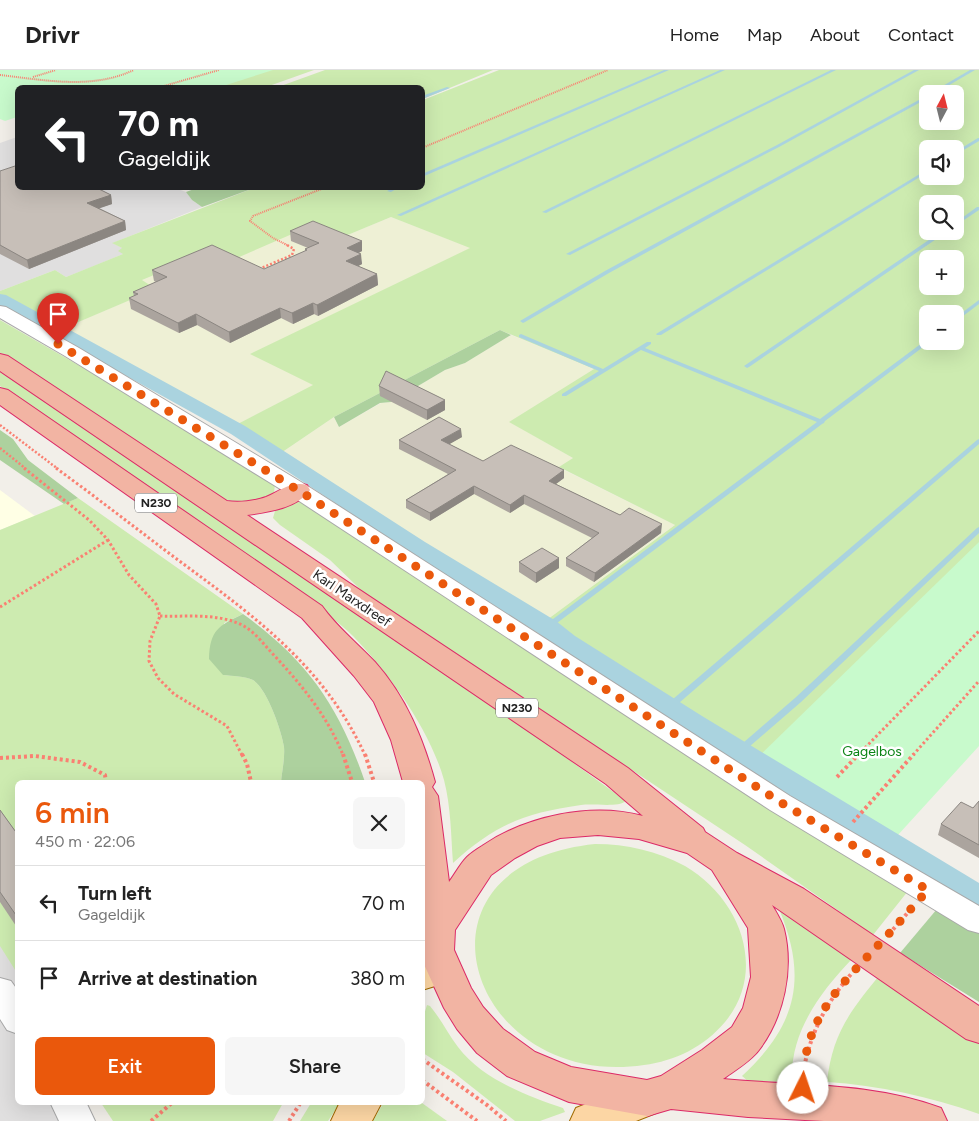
<!DOCTYPE html>
<html lang="en">
<head>
<meta charset="utf-8">
<style>
  :root { --surface:#fff; --page:#f6f6f6; --text:#222; --muted:#767676; --line:#e0e0e0; --accent:#ea580c }
  body { margin:0; font-family:Figtree,sans-serif; background:var(--page); color:var(--text); height:100vh; display:flex; flex-direction:column; font-size:19px; white-space:nowrap }
  * { box-sizing:border-box; margin:0 }
  p { font-size:16px; color:var(--muted) }
  .icon { flex:none; width:28px; height:28px; fill:none; stroke:currentColor; stroke-width:2; stroke-linecap:round; stroke-linejoin:round }
  .map { position:relative; flex:1; overflow:hidden }
  .sheet { position:absolute; left:15px; top:710px; width:410px; height:325px; display:flex; flex-direction:column; background:var(--surface); border-radius:8px; box-shadow:0 5px 20px #0002 }
  .sheet>* { flex:none }
  .banner { position:absolute; left:15px; top:15px; width:410px; height:105px; border-radius:8px; box-shadow:0 5px 20px #0002; background:#202124; color:#fff; overflow:hidden }
  .needle { width:32px; rotate:7deg }
  .buttons { position:absolute; left:919px; top:15px; display:grid; gap:10px }
  .buttons a { display:grid; place-items:center; width:45px; height:45px; border-radius:8px; background:var(--surface); box-shadow:0 5px 20px #0002; font-size:25px }
  .pin { position:absolute; display:grid; place-items:center; width:42px; height:42px; color:#fff; margin:-51px -21px; border-radius:50% 50% 50% 0; rotate:-45deg; box-shadow:0 0 5px #0007 }
  .pin .icon { rotate:45deg }
  .me { position:absolute; width:55px; margin:-28px; rotate:4deg; stroke-linejoin:round; filter:drop-shadow(0 0 4px #0008) }
  .turn { display:flex; align-items:center; gap:18px; height:105px; padding:0 20px; font-size:22px }
  .turn .icon { width:65px; height:65px; stroke-width:2.5 }
  .turn b { display:block; font-size:35px; line-height:42px }
  .round { display:grid; place-items:center; flex:none; width:52px; height:52px; border-radius:8px; background:var(--page) }
  .summary { display:flex; align-items:center; justify-content:space-between; height:85px; padding:0 20px }
  h1 { font-size:30px; font-weight:600; line-height:38px; color:var(--accent) }
  .action { display:flex; gap:10px; margin-top:auto; padding:10px 20px }
  .action a { flex:1; height:58px; border-radius:8px; background:var(--accent); color:#fff; font-size:20px; font-weight:600; line-height:58px; text-align:center }
  .action a+a { background:var(--page); color:var(--text) }
  ul { padding:0; list-style:none }
  li { display:flex; align-items:center; gap:15px; height:75px; padding:0 20px; border-top:1px solid var(--line) }
  li div { flex:1 }
  li b { display:block; font-size:19px }
  li em { font-style:normal }
  header { display:flex; align-items:center; gap:30px; box-sizing:border-box; height:70px; padding:0 25px; background:var(--surface); border-bottom:1px solid var(--line) }
  header strong { font-size:24px }
  nav { display:flex; gap:28px; margin-inline-start:auto; font-size:18px }
  .map>svg:first-child { display:block }
  .residential { fill:#e0dfdf }
  .education { fill:#ffffe5 }
  .farmland { fill:#eef0d5 }
  .grass { fill:#cdebb0; fill-rule:evenodd }
  .forest { fill:#add19e }
  .park { fill:#c8facc }
  .lines { fill:none; stroke-linecap:round; stroke-linejoin:round }
  .stream { fill:#aad3df; fill-rule:evenodd }
  .canal { fill:#aad3df; fill-rule:evenodd }
  .minor-casing { stroke:#a9a9a9; stroke-width:2 }
  .primary-casing { stroke:#a06b00; stroke-width:2 }
  .trunk-casing { stroke:#dc2a67; stroke-width:2 }
  .path-far3 { stroke:#fa8072; stroke-width:2; stroke-dasharray:1 1; stroke-linecap:butt }
  .path-far2 { stroke:#fa8072; stroke-width:2.5; stroke-dasharray:2 2; stroke-linecap:butt }
  .path-far1 { stroke:#fa8072; stroke-width:3; stroke-dasharray:2.5 2.5; stroke-linecap:butt }
  .path { stroke:#fa8072; stroke-width:4; stroke-dasharray:3 3; stroke-linecap:butt }
  .minor { fill:#fff; fill-rule:evenodd }
  .primary { fill:#fcd6a4; fill-rule:evenodd }
  .trunk { fill:#f2b4a3; fill-rule:evenodd }
  .wall { fill:#aba49e }
  .shaded-wall { fill:#8b8681 }
  .building { fill:#c7bfb8; stroke:#8b8681 }
  .route { stroke:#ea580c; stroke-width:9; stroke-dasharray:0 16.2 }
  .labels { text-anchor:middle; stroke-width:5; stroke-linejoin:round; paint-order:stroke }
  .shield { fill:#fff; stroke:#646464; stroke-width:1 }
  .shield-label { font-size:12px; font-weight:bold; fill:#222 }
  .street-label { font-size:14px; fill:#222; stroke:#fff }
  .park-label { font-size:14px; fill:#0c8416; stroke:#fff }
</style>
</head>
<body>
<header>
<strong>Drivr</strong>
<nav><a>Home</a><a>Map</a><a>About</a><a>Contact</a></nav>
</header>
<div class="map">
<svg width="979" height="1051" viewBox="0 0 979 1051">
  <rect width="100%" height="100%" fill="#f2efe9"/>
  <!-- residential -->
  <g class="residential">
    <polygon points="17,67 18,118 175,118 186,122 192,130 202,137 113,173 122,178 123,184 94,196 66,207 55,200 0,221 0,73"/>
    <polygon points="0,580 18,712 18,1032 80,1033 70,1051 0,1051"/>
  </g>
  <!-- education -->
  <polygon class="education" points="0,420 35,446 0,460"/>
  <!-- farmland -->
  <g class="farmland">
    <polygon points="391,147 471,178 251,284 314,315 228,359 55,262 155,219 142,210 217,179 306,158 338,169"/>
    <polygon points="511,265 594,299 510,352 573,388 560,398 675,455 536,558 275,387 334,347 339,357 381,333 391,332 445,300 465,293"/>
  </g>
  <!-- grass -->
  <g class="grass">
    <polygon points="270,0 314,0 269,16 269,17 116,18"/>
    <polygon points="325,0 493,0 423,29 422,18 278,17"/>
    <path d="M499 0H979V606L847 753 734 687 536 558 675 455 559 397 573 388 509 352 594 299 500 260 334 347 275 387 228 359 313 315 250 284 470 178 391 147 338 169 306 158 237 188 217 179 142 210 156 219 55 262 0 230V221L55 200 66 207 123 184 118 181 122 178 112 173 254 118H422L423 30ZM928 24H955V51H928ZM928 79H955V106H928ZM928 134H955V161H928ZM928 189H955V216H928ZM928 244H955V271H928Z"/>
    <path d="M0 250 146 334 275 413 274 424C257 432 242 432 223 430L0 283Z"/>
    <path d="M0 300 514 650 626 731C617 738 594 733 581 735 524 743 495 755 453 793 451 766 451 737 444 710 430 660 389 603 353 566 341 554 325 543 312 532L0 316Z"/>
    <path d="M78 428 243 544 224 553 223 605C232 606 245 606 253 610 267 618 282 662 284 677 285 688 282 701 281 712H18L17 903 0 876V460Z"/>
    <polygon points="291,431 303,431 908,821 873,865 745,775 362,521 330,490 280,455 273,448 275,441"/>
    <path d="M595 774C627 774 657 781 685 796 740 828 768 900 725 952 704 977 675 991 644 995 470 1021 394 795 595 774Z"/>
    <path d="M779 839 853 888C821 921 790 962 792 1010L791 1012 748 1011 742 1006C797 955 808 908 779 839Z"/>
    <path d="M879 906 979 973V1044C931 1027 878 1015 827 1012 832 965 850 941 879 906Z"/>
    <path d="M427 935 430 936C441 949 448 964 458 977 482 1009 527 1026 563 1038L565 1042 540 1051H515L453 1002 423 983V948Z"/>
    <polygon points="384,1032 422,1033 447,1051 373,1051"/>
    <polygon points="101,1033 283,1033 273,1051 113,1051"/>
    <polygon points="311,1033 340,1033 328,1051 300,1051"/>
  </g>
  <!-- forest -->
  <g class="forest">
    <polygon points="197,118 254,118 202,137 192,130 186,122"/>
    <polygon points="500,260 511,265 465,293 445,300 391,332 380,333 339,357 334,347"/>
    <polygon points="0,360 13,369 28,390 78,428 64,434 0,390"/>
    <path d="M243 544C308 591 339 636 365 712H281C282 701 285 688 284 677 282 662 267 618 253 610 245 606 232 606 223 605L209 589C210 560 218 556 243 544Z"/>
    <polygon points="937,839 979,863 979,932 900,883"/>
  </g>
  <!-- park -->
  <g class="park">
    <polygon points="0,0 273,0 220,17 18,18 17,47 5,51 0,49"/>
    <polygon points="979,472 979,676 887,777 749,696"/>
  </g>
  <g class="lines">
    <!-- stream -->
    <g class="stream">
      <polygon points="664,0 669,0 422,107 422,104"/>
      <polygon points="720,0 725,0 401,146 397,145"/>
      <polygon points="831,0 836,0 546,143 542,142"/>
      <polygon points="914,0 919,0 779,77 570,185 566,184 777,75"/>
      <polygon points="970,0 975,0 934,24 929,24"/>
      <polygon points="447,17 450,18 422,29 422,26"/>
      <polygon points="928,25 928,28 609,203 525,252 523,253 520,251 605,201"/>
      <polygon points="978,68 979,68 979,71 955,85 955,82"/>
      <polygon points="928,99 928,102 661,265 657,265 656,264"/>
      <polygon points="393,118 398,118 391,122 387,121"/>
      <polygon points="977,137 979,137 979,140 955,156 955,153"/>
      <polygon points="942,161 948,161 749,297 747,298 744,296"/>
      <polygon points="979,230 979,234 955,252 955,248"/>
      <polygon points="521,264 603,299 647,272 651,272 651,274 645,278 820,349 926,270 928,270 928,271 931,271 825,351 824,353 822,354 549,559 545,559 543,557 545,555 817,352 641,280 566,326 562,326 562,324 599,301 519,267 519,265"/>
      <polygon points="979,369 979,374 672,639 666,639 665,637 666,635 977,370"/>
      <polygon points="979,457 979,463 801,632 742,683 736,683 735,681 736,679 795,628 977,458"/>
    </g>
    <!-- canal -->
    <polygon class="canal" points="0,224 6,225 245,356 425,472 556,551 575,566 702,646 979,813 979,840 968,836 684,660 557,578 538,563 409,482 231,364 0,236"/>
    <!-- minor casing -->
    <g class="minor-casing">
      <g id="minor">
        <polygon points="0,236 6,237 79,278 306,415 790,726 979,836 979,863 968,860 770,740 290,425 65,286 0,248"/>
        <polygon points="0,908 11,911 18,921 18,964 7,960 0,949"/>
        <polygon points="50,1032 86,1032 95,1051 59,1051"/>
      </g>
    </g>
    <!-- primary casing -->
    <g class="primary-casing">
      <g id="primary">
        <polygon points="436,865 449,870 454,880 435,916 422,920 422,871"/>
        <polygon points="647,1010 661,1015 667,1028 661,1041 636,1051 570,1051 576,1038"/>
        <polygon points="340,1032 382,1032 372,1051 331,1051"/>
      </g>
    </g>
    <!-- trunk casing -->
    <g class="trunk-casing">
      <path id="trunk" d="M0 284 8 286 227 431C239 433 255 431 266 427 281 421 290 411 307 415L310 420C298 438 268 442 247 445L628 698 703 758 705 762 737 783 804 819 979 936V973L966 969 772 835C776 842 782 851 784 859 794 899 784 947 759 980 751 991 734 1001 723 1009 796 1016 872 1012 941 1038L947 1051H824L748 1047 671 1039 647 1046 569 1032 507 1006 477 983 457 959 444 938 422 890V712H403L391 670 374 632 354 606 302 548 0 335V318L8 320 322 536C337 557 357 573 375 592 406 627 423 668 435 712L432 717 438 726 449 812C455 804 460 794 467 787 471 783 477 779 482 776 526 746 591 732 643 746L606 714 0 301ZM598 765 639 769 687 783 712 800 748 858 751 907 743 938 732 957 702 980 661 1006 647 1010 571 997 535 982 503 959 483 937 471 918 454 880 455 860 491 805 515 788 537 776 560 768Z"/>
    </g>
    <!-- path-far3 -->
    <g class="path-far3">
      <path d="M0 5C45 10 91 20 134 0"/>
      <polyline points="33,7 56,0"/>
      <polyline points="164,16 219,0"/>
      <polyline points="422,78 608,0"/>
      <polyline points="287,175 273,168 250,151 253,146 324,118"/>
    </g>
    <!-- path-far2 -->
    <g class="path-far2">
      <polyline points="259,199 292,185 294,179 285,174"/>
      <polyline points="0,355 58,399"/>
      <polyline points="0,378 26,399"/>
    </g>
    <!-- path-far1 -->
    <g class="path-far1">
      <polyline points="24,398 89,450 108,470 129,505 156,534 160,546 150,571 149,591 158,608 174,624 227,656 242,685"/>
      <path d="M56 398C97 428 137 459 178 490 254 546 324 596 365 685"/>
      <polyline points="0,537 108,470"/>
      <path d="M160 546C186 547 215 543 240 554 253 560 262 572 271 582 300 613 327 645 343 685"/>
      <polyline points="858,685 979,561"/>
      <polyline points="913,685 979,611"/>
    </g>
    <!-- path -->
    <g class="path">
      <polyline points="242,684 247,694 251,712"/>
      <polyline points="343,684 352,712"/>
      <polyline points="365,684 374,712"/>
      <polyline points="0,688 35,686 80,692 105,705 106,712"/>
      <polyline points="837,707 859,684"/>
      <polyline points="853,752 914,684"/>
      <polyline points="889,864 911,839"/>
      <polyline points="422,989 487,1035 506,1051"/>
      <path d="M803 1003C810 963 826 933 852 903"/>
      <polyline points="422,1010 477,1051"/>
      <polyline points="151,1051 173,1032"/>
      <polyline points="289,1051 301,1032"/>
    </g>
    <!-- minor -->
    <use href="#minor" class="minor"/>
    <!-- primary -->
    <use href="#primary" class="primary"/>
    <!-- trunk -->
    <use href="#trunk" class="trunk"/>
  </g>
  <!-- wall -->
  <g class="wall">
    <polygon points="0,101 18,118 111,125 112,134 99,138 125,151 126,160 29,199 0,184"/>
    <polygon points="290,161 362,171 362,181 359,183 362,194 358,196 377,204 378,215 318,246 314,244 293,254 281,248 230,273 197,255 179,263 131,239 129,228 134,226 133,222 156,212 154,211 152,200 264,199 305,181 305,179 308,178 291,171"/>
    <polygon points="379,316 445,330 445,340 427,350 380,326"/>
    <polygon points="462,367 449,374 483,391 564,400 564,408 556,414 620,445 661,463 594,512 566,496 566,488 592,468 524,434 510,443 474,424 430,451 406,438 406,430 448,404 399,379 399,370"/>
    <polygon points="559,488 559,498 536,513 519,502 519,492"/>
    <polygon points="979,731 979,788 938,765 941,754 973,738"/>
    <polygon points="0,740 18,765 18,859 0,832"/>
  </g>
  <!-- shaded-wall -->
  <g class="shaded-wall">
    <polygon points="111,125 112,134 89,142 87,133"/>
    <polygon points="125,151 126,160 29,199 27,190"/>
    <polygon points="362,171 362,181 347,188 347,178"/>
    <polygon points="361,184 362,194 347,202 346,191"/>
    <polygon points="377,204 378,215 318,246 317,235"/>
    <polygon points="313,233 314,244 293,254 292,243"/>
    <polygon points="280,238 281,248 230,273 229,262"/>
    <polygon points="196,244 197,255 179,263 178,253"/>
    <polygon points="445,330 445,340 427,350 427,340"/>
    <polygon points="461,359 462,367 441,379 441,370"/>
    <polygon points="564,400 564,408 549,419 549,411"/>
    <polygon points="474,416 474,424 430,451 430,443"/>
    <polygon points="524,425 524,434 510,443 510,435"/>
    <polygon points="662,454 661,463 594,512 595,503"/>
    <polygon points="559,488 559,498 536,513 536,503"/>
  </g>
  <!-- building -->
  <g class="building">
    <polygon points="18,95 18,118 97,118 111,125 87,133 125,151 27,190 0,175 0,101"/>
    <polygon points="313,151 362,171 347,178 361,184 346,191 377,204 317,235 313,233 292,243 280,238 229,262 196,244 178,253 129,228 138,224 133,222 167,207 152,200 212,175 264,199 307,180 305,179 319,173 290,161"/>
    <polygon points="386,301 445,330 427,340 379,316"/>
    <polygon points="439,347 461,359 441,370 483,391 511,375 564,400 549,411 620,445 629,438 662,454 595,503 566,488 599,463 524,425 510,435 474,416 430,443 406,430 456,400 399,370"/>
    <polygon points="542,478 559,488 536,503 519,492"/>
    <polygon points="979,731 979,775 941,754 961,732 973,738"/>
    <polygon points="0,740 18,765 18,848 0,822"/>
  </g>
  <g class="lines">
    <!-- route -->
    <path class="route" d="M58 274 298 420 780 732 928 820C913 836 899 853 884 869 841 915 802 949 803 1018"/>
  </g>
  <g class="labels">
    <!-- shield labels -->
    <g class="shield">
      <rect x="135" y="423.5" width="42" height="19" rx="4"/>
      <rect x="496" y="628.5" width="42" height="19" rx="4"/>
    </g>
    <g class="shield-label">
      <text x="156" y="437">N230</text>
      <text x="517" y="642">N230</text>
    </g>
    <!-- street labels -->
    <g class="street-label">
      <text transform="translate(352 528) rotate(34)" y="5">Karl Marxdreef</text>
    </g>
    <!-- park labels -->
    <g class="park-label">
      <text x="872" y="686">Gagelbos</text>
    </g>
  </g>
</svg>
<div class="buttons">
<a><svg class="needle" viewBox="-14 -14 28 28"><path d="M0-13l5 13h-10z" fill="#e53935"/><path d="M0 13l5-13h-10z" fill="#767676"/></svg></a>
<a><svg class="icon" aria-label="sound" viewBox="0 0 24 24"><path d="M4 9h4l5-4v14l-5-4H4zM17 9q2 3 0 6"/></svg></a>
<a><svg class="icon" aria-label="search" viewBox="0 0 24 24"><circle cx="10" cy="10" r="6"/><path d="M15 15l6 6"/></svg></a>
<a>+</a>
<a>−</a>
</div>
<div class="pin" style="left:58px;top:274px;background:#d93025"><svg class="icon" aria-label="arrive" viewBox="0 0 24 24"><path d="M6 21V4h12l-3 4 3 4H6"/></svg></div>
<svg class="me" style="left:803px;top:1018px" viewBox="-20 -20 40 40"><circle r="19" fill="#fff"/><path d="M0-13L10 11 0 6-10 11z" fill="#ea580c"/></svg>
<div class="banner">
<div class="turn"><svg class="icon" aria-label="left" viewBox="0 0 24 24"><path d="M17 20v-9H6M10 6l-5 5 5 5"/></svg><div><b>70 m</b>Gageldijk</div></div>
</div>
<section class="sheet">
<div class="summary"><div><h1>6 min</h1><p>450 m · 22:06</p></div><a class="round"><svg class="icon" aria-label="close" viewBox="0 0 24 24"><path d="M6 6l12 12M18 6L6 18"/></svg></a></div>
<ul>
<li><svg class="icon" aria-label="left" viewBox="0 0 24 24"><path d="M17 20v-9H6M10 6l-5 5 5 5"/></svg><div><b>Turn left</b><p>Gageldijk</p></div><em>70 m</em></li>
<li><svg class="icon" aria-label="arrive" viewBox="0 0 24 24"><path d="M6 21V4h12l-3 4 3 4H6"/></svg><div><b>Arrive at destination</b></div><em>380 m</em></li>
</ul>
<div class="action"><a>Exit</a><a>Share</a></div>
</section>
</div>
</body>
</html>
